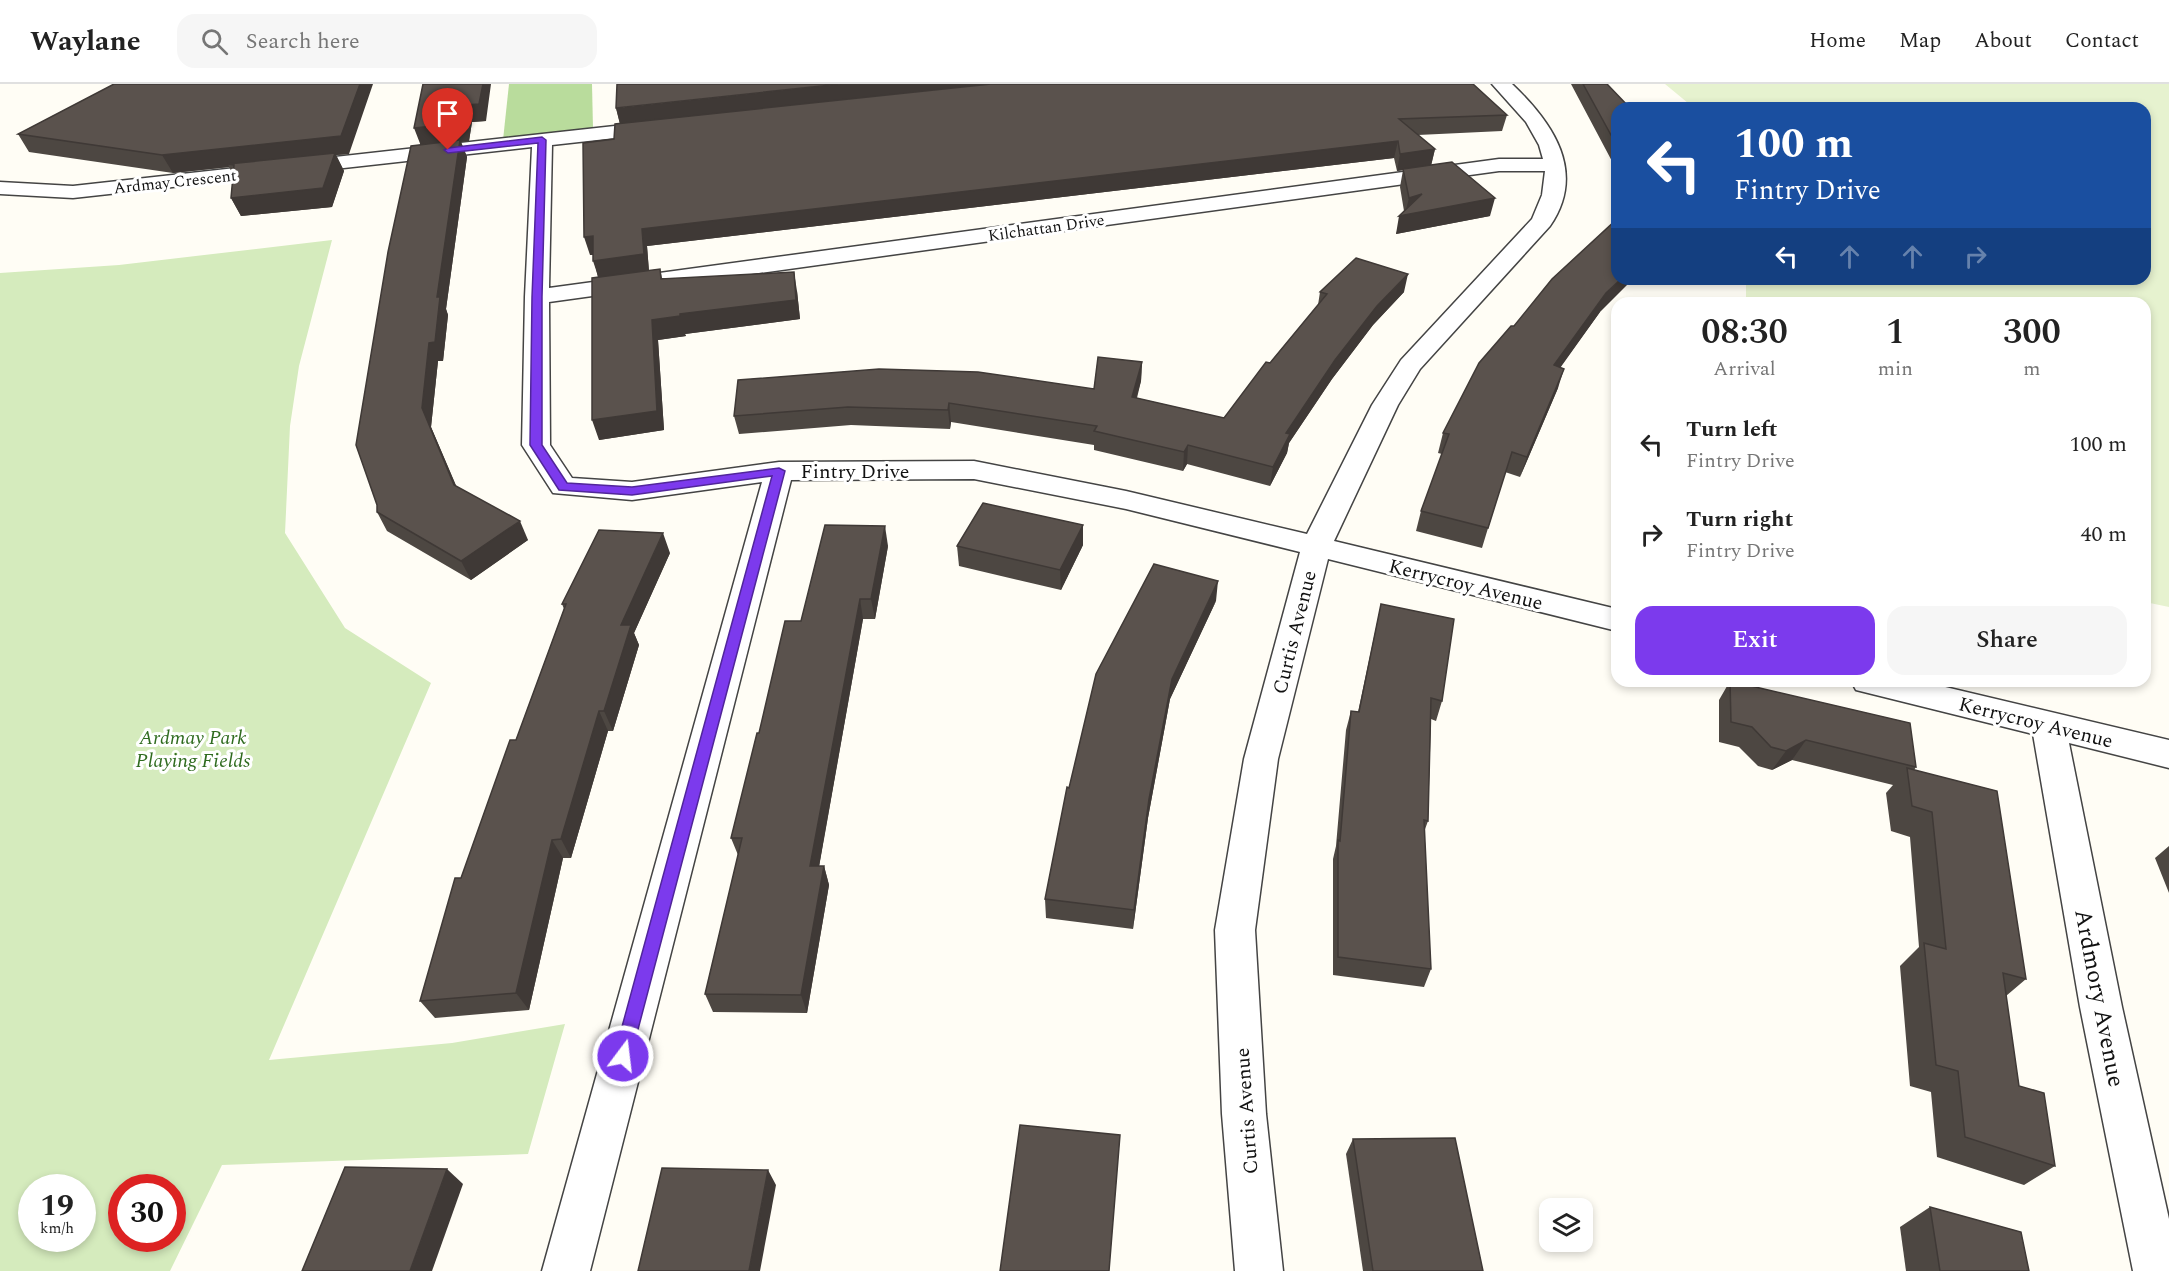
<!DOCTYPE html>
<html lang="en">
<head>
<meta charset="utf-8">
<style>
  :root { --surface:#fff; --page:#f6f6f6; --text:#222; --muted:#767676; --line:#e0e0e0; --accent:#7c3aed }
  body { margin:0; font-family:Spectral,serif; background:var(--page); color:var(--text); height:100vh; display:flex; flex-direction:column; font-size:22px; white-space:nowrap }
  * { box-sizing:border-box; margin:0 }
  p { font-size:20px; color:var(--muted) }
  .icon { flex:none; width:33px; height:33px; fill:none; stroke:currentColor; stroke-width:2; stroke-linecap:round; stroke-linejoin:round }
  .map { position:relative; flex:1; overflow:hidden }
  .sheet { position:absolute; left:1611px; top:213px; width:540px; height:390px; display:flex; flex-direction:column; background:var(--surface); border-radius:18px; box-shadow:0 3px 9px #0003 }
  .sheet>* { flex:none }
  .top-card { position:absolute; left:1611px; top:18px; width:540px; height:183px; border-radius:18px; box-shadow:0 3px 9px #0003; background:#1a4fa0; color:#fff; overflow:hidden }
  .buttons { position:absolute; left:1539px; top:1114px; display:grid; gap:12px }
  .buttons a { display:grid; place-items:center; width:54px; height:54px; border-radius:12px; background:var(--surface); box-shadow:0 3px 9px #0003; font-size:30px }
  .speed { position:absolute; left:18px; top:1090px; display:flex; gap:12px; font-size:30px; font-weight:700; text-align:center }
  .speed>* { display:grid; place-content:center; width:78px; height:78px; border-radius:50%; background:var(--surface); box-shadow:0 3px 9px #0003; line-height:1 }
  .speed small { font-size:15px; font-weight:400 }
  .speed .limit { border:9px solid #d22; background:#fff; color:#111 }
  .pin { position:absolute; display:grid; place-items:center; width:51px; height:51px; color:#fff; margin:-62px -26px; border-radius:50% 50% 50% 0; rotate:-45deg; box-shadow:0 0 6px #0007 }
  .pin .icon { rotate:45deg }
  .me { position:absolute; width:66px; margin:-33px; rotate:15deg; stroke-linejoin:round; filter:drop-shadow(0 0 4px #0008) }
  .turn { display:flex; align-items:center; gap:21px; height:126px; padding:0 24px; font-size:27px }
  .turn .icon { width:78px; height:78px; stroke-width:2.5 }
  .turn b { display:block; font-size:42px; line-height:51px }
  .lanes { display:flex; align-items:center; height:57px; padding:0 24px; background:#0003; justify-content:center; gap:30px; direction:ltr }
  .lanes .off { opacity:.35 }
  .eta { display:flex; justify-content:space-evenly; align-items:center; height:102px; text-align:center }
  .eta b { font-size:36px; font-weight:600; line-height:42px }
  .cta { display:flex; gap:12px; margin-top:auto; padding:12px 24px }
  .cta a { flex:1; height:69px; border-radius:18px; background:var(--accent); color:#fff; font-size:24px; font-weight:600; line-height:69px; text-align:center }
  .cta a+a { background:var(--page); color:var(--text) }
  ul { padding:0; list-style:none }
  li { display:flex; align-items:center; gap:18px; height:90px; padding:0 24px }
  li div { flex:1 }
  li b { display:block; font-size:22px }
  li em { font-style:normal }
  header { display:flex; align-items:center; gap:36px; box-sizing:border-box; height:84px; padding:0 30px; background:var(--surface); border-bottom:2px solid var(--line) }
  header strong { font-size:28px }
  nav { display:flex; gap:33px; margin-inline-start:auto; font-size:21px }
  .search { width:420px; height:54px; background:var(--page); display:flex; align-items:center; gap:15px; box-sizing:border-box; padding:0 21px; border-radius:18px; color:var(--muted); font-size:22px }
  .map>svg:first-child { display:block }
  .green { fill:#d5ebbd; fill-rule:evenodd }
  .forest { fill:#b9dc9c }
  .pitch { fill:#e6f2cf }
  .lines { fill:none; stroke-linecap:round; stroke-linejoin:round }
  .minor-casing { stroke:#444; stroke-width:3 }
  .minor { fill:#fff; fill-rule:evenodd }
  .wall { fill:#4d4742 }
  .shaded-wall { fill:#3f3936 }
  .building { fill:#5a524d; stroke:#3f3936; stroke-width:1.5 }
  .route { fill:#7c3aed; stroke:#51269a; stroke-width:1.5 }
  .labels { text-anchor:middle; stroke-width:6; stroke-linejoin:round; paint-order:stroke }
  .far-street-label { font-size:16px; fill:#111; stroke:#fff }
  .street-label { font-size:20px; fill:#111; stroke:#fff }
  .park-label { font-size:20px; font-style:italic; fill:#2f6b1f; stroke:#fff }
  .near-street-label { font-size:24px; fill:#111; stroke:#fff }
</style>
</head>
<body>
<header>
<strong>Waylane</strong>
<div class="search"><svg class="icon" aria-label="search" viewBox="0 0 24 24"><circle cx="10" cy="10" r="6"/><path d="M15 15l6 6"/></svg>Search here</div>
<nav><a>Home</a><a>Map</a><a>About</a><a>Contact</a></nav>
</header>
<div class="map">
<svg width="2169" height="1187" viewBox="0 0 2169 1187">
  <rect width="100%" height="100%" fill="#fffdf5"/>
  <!-- green -->
  <path class="green" d="M332 156 299 282 290 342 285 449 345 544 431 599 269 976 452 959 565 940 528 1070 222 1081 170 1187H0V189L119 181ZM32 1104H82V1155H32ZM122 1104H172V1155H122Z"/>
  <!-- forest -->
  <polygon class="forest" points="509,0 592,0 593,45 503,56"/>
  <!-- pitch -->
  <polygon class="pitch" points="1665,0 2169,0 2169,523 2145,518 2145,219 1746,219 1746,195 2145,195 2145,24 1694,24"/>
  <g class="lines">
    <!-- minor casing -->
    <g class="minor-casing">
      <g id="minor">
        <path d="M1492 0H1512C1553 39 1587 88 1550 142L1420 285 1398 321 1334 457 1617 525V547L1328 475 1278 675 1255 846 1266 1030 1283 1187H1235L1222 1030 1215 846 1244 675 1300 468 1126 425 974 395 791 396 590 1187H542L762 398 632 416 553 409 522 361 525 213 532 63 73 114 0 110V98L73 102 660 37 667 39 670 43 667 47 660 49 552 61 549 204 1499 75H1543L1539 61 1526 38ZM1499 87H1545L1542 111 1532 135 1401 276 1372 321 1307 450 1126 407 974 377 779 378 632 398 572 394 550 361 549 218Z"/>
        <polygon points="1851,597 1920,597 2169,656 2169,684 2069,659 2122,923 2169,1135 2169,1187 2133,1187 2080,923 2033,650 1868,609 1856,606"/>
      </g>
    </g>
    <!-- minor -->
    <use href="#minor" class="minor"/>
  </g>
  <!-- wall -->
  <g class="wall">
    <polygon points="423,0 486,37 472,38 469,57 461,58 467,73 446,225 448,231 443,277 438,277 431,343 456,402 528,456 471,496 387,447 377,428 377,421 420,61"/>
    <polygon points="1571,0 1607,0 1617,24 1617,108 1615,108 1614,81"/>
    <polygon points="616,24 1507,31 1502,47 1418,51 1435,65 1431,81 1490,132 1396,150 1404,127 1400,103 1403,86 1397,87 1394,74 647,162 649,187 660,185 662,194 797,207 800,235 685,250 686,252 658,256 664,346 599,356 598,194 593,171 590,171 614,55 620,40"/>
    <polygon points="18,50 349,70 336,71 344,87 332,123 241,132 231,114 233,90 229,83 173,89 29,68"/>
    <polygon points="1320,208 1404,208 1373,241 1332,295 1289,359 1287,369 1270,402 1187,380 1183,387 1094,366 1094,361 951,338 950,345 851,341 739,350 734,332 738,296 1094,305 1142,278 1141,297 1137,314 1224,334 1318,221"/>
    <polygon points="1600,228 1560,283 1558,304 1520,393 1505,388 1482,464 1416,447 1421,427 1442,370 1438,369 1443,349 1514,242"/>
    <polygon points="1083,441 1083,461 1061,506 959,482 957,462"/>
    <polygon points="888,462 875,535 863,535 819,782 824,782 829,801 807,929 713,928 705,910 738,771 731,754 759,649 801,537"/>
    <polygon points="670,469 634,549 639,561 613,647 608,647 571,774 563,774 529,926 435,934 420,917 461,794 516,656 564,525 562,520"/>
    <polygon points="1216,517 1170,615 1148,734 1133,845 1046,834 1045,815"/>
    <polygon points="1381,520 1442,617 1436,637 1431,635 1428,737 1424,748 1431,885 1424,903 1333,891 1333,775 1336,762 1346,646 1351,627 1358,628"/>
    <polygon points="1730,597 1916,683 1914,686 2026,895 2006,912 2019,1002 2055,1082 2024,1101 1937,1073 1931,1008 1910,1002 1900,882 1919,863 1910,753 1891,747 1886,709 1893,701 1792,676 1772,686 1758,682 1739,663 1719,658 1719,616"/>
    <polygon points="2169,762 2169,809 2155,774"/>
    <polygon points="1353,1055 1483,1187 1363,1187 1346,1070"/>
    <polygon points="1930,1123 2029,1187 1906,1187 1900,1143"/>
  </g>
  <!-- shaded-wall -->
  <g class="shaded-wall">
    <polygon points="360,0 373,0 349,70 336,71 344,87 332,123 241,132 231,114 234,81 228,80 229,83 173,89 162,71"/>
    <polygon points="483,0 491,0 486,37 472,38 469,57 461,58 467,73 446,225 448,231 443,277 438,277 431,343 464,420 454,401 422,324 429,259 437,213 421,62 414,44 466,21"/>
    <polygon points="840,0 993,0 620,40 616,24"/>
    <polygon points="1398,57 1394,74 647,162 649,188 599,195 593,177 642,145"/>
    <polygon points="1435,65 1431,82 1397,87 1400,70"/>
    <polygon points="1422,110 1495,114 1490,132 1396,150 1399,132 1405,130 1409,114"/>
    <polygon points="593,152 599,170 590,171 584,153"/>
    <polygon points="794,188 797,207 800,235 685,250 686,252 658,256 664,346 599,356 592,336 652,236 680,230"/>
    <polygon points="1408,190 1404,208 1373,241 1332,295 1289,359 1287,369 1270,402 1273,383 1286,349 1335,276 1377,222"/>
    <polygon points="1621,195 1633,195 1600,228 1548,301 1554,281 1606,209"/>
    <polygon points="1142,278 1141,297 1131,332 1132,313"/>
    <polygon points="1564,285 1558,304 1520,393 1527,373"/>
    <polygon points="949,319 951,338 950,345 948,326"/>
    <polygon points="1188,361 1187,380 1183,387 1184,368"/>
    <polygon points="520,437 528,456 471,496 461,477"/>
    <polygon points="1083,441 1083,461 1061,506 1060,486"/>
    <polygon points="885,442 888,462 875,535 871,515"/>
    <polygon points="663,449 670,469 634,549 639,561 613,647 604,627 621,541"/>
    <polygon points="1218,497 1216,517 1170,615 1148,734 1133,845 1134,826 1149,715 1172,595"/>
    <polygon points="860,515 863,535 816,800 810,782"/>
    <polygon points="599,627 608,647 571,774 561,755"/>
    <polygon points="1806,656 1792,676 1772,686 1786,667"/>
    <polygon points="552,756 563,774 529,926 516,909"/>
    <polygon points="824,782 829,801 807,929 801,911"/>
    <polygon points="447,1085 463,1100 432,1187 410,1187"/>
    <polygon points="768,1086 776,1101 760,1187 749,1187"/>
  </g>
  <!-- building -->
  <g class="building">
    <polygon points="114,0 360,0 341,52 162,71 18,50"/>
    <polygon points="423,0 483,0 479,20 466,21 463,39 414,44"/>
    <polygon points="617,0 840,0 616,24"/>
    <polygon points="991,0 1473,0 1507,31 1399,35 1435,65 1400,70 1398,57 642,145 644,170 593,177 593,152 584,153 583,59 614,55 615,40"/>
    <polygon points="1583,0 1607,0 1630,24 1617,24 1617,62"/>
    <polygon points="460,56 437,213 440,213 435,258 429,259 422,324 454,401 520,437 461,477 377,428 377,421 356,361 388,168 411,62"/>
    <polygon points="335,69 323,104 231,114 234,81 228,80"/>
    <polygon points="1452,78 1495,114 1399,132 1422,110 1409,114 1403,85"/>
    <polygon points="1617,135 1617,195 1621,195 1606,209 1554,281 1564,285 1527,373 1512,368 1488,444 1421,427 1449,350 1443,349 1479,279 1511,242 1514,242 1552,195"/>
    <polygon points="1356,174 1408,190 1377,222 1335,276 1286,349 1290,350 1273,383 1188,361 1184,368 1094,347 1097,342 949,319 948,326 848,323 734,332 738,296 879,285 978,288 1094,305 1098,273 1142,278 1132,313 1224,334 1266,278 1270,279 1327,210 1320,208"/>
    <polygon points="660,185 661,195 794,188 796,216 680,230 680,232 652,236 657,327 592,336 592,194"/>
    <polygon points="983,419 1083,441 1060,486 957,462"/>
    <polygon points="825,441 885,442 871,515 860,515 810,782 824,782 801,911 705,910 742,754 731,754 757,649 759,649 785,537 801,537"/>
    <polygon points="599,446 663,449 621,541 631,541 604,627 599,627 561,755 552,756 516,909 420,917 455,794 461,794 510,656 516,656 566,520 562,520"/>
    <polygon points="1154,480 1218,497 1172,595 1149,715 1134,826 1045,815 1067,703 1069,704 1096,590"/>
    <polygon points="1381,520 1454,535 1442,617 1431,614 1428,737 1424,736 1431,885 1338,873 1338,756 1340,757 1351,627 1359,628"/>
    <polygon points="1730,597 1910,639 1916,683 1806,656 1786,667 1771,663 1752,643 1731,638"/>
    <polygon points="1907,684 1997,707 2026,895 2003,889 2019,1002 2044,1009 2055,1082 1965,1053 1958,987 1936,981 1924,859 1946,865 1932,728 1912,722"/>
    <polygon points="1020,1041 1120,1051 1109,1187 1000,1187"/>
    <polygon points="1455,1054 1483,1187 1373,1187 1353,1055"/>
    <polygon points="345,1083 447,1085 410,1187 302,1187"/>
    <polygon points="662,1084 768,1086 749,1187 638,1187"/>
    <polygon points="1930,1123 2021,1148 2029,1187 1940,1187"/>
  </g>
  <!-- route -->
  <polygon class="route" points="542,53 546,56 542,213 542,361 567,399 632,403 779,384 785,387 631,972 629,978 623,980 616,978 614,972 772,392 632,411 559,406 530,361 532,213 538,59 448,69 444,66 448,64"/>
  <g class="labels">
    <!-- far-street labels -->
    <g class="far-street-label">
      <text transform="translate(175 97) rotate(-6)" y="6">Ardmay Crescent</text>
      <text transform="translate(1046 143) rotate(-8)" y="6">Kilchattan Drive</text>
    </g>
    <!-- street labels -->
    <g class="street-label">
      <text x="855" y="394">Fintry Drive</text>
      <text transform="translate(1466 500) rotate(14)" y="7">Kerrycroy Avenue</text>
      <text transform="translate(1294 548) rotate(-76)" y="7">Curtis Avenue</text>
      <text transform="translate(2036 638) rotate(14)" y="7">Kerrycroy Avenue</text>
      <text transform="translate(1246 1027) rotate(-94)" y="7">Curtis Avenue</text>
    </g>
    <!-- park labels -->
    <g class="park-label">
      <text x="193" y="660">Ardmay Park<tspan x="193" dy="23">Playing Fields</tspan></text>
    </g>
    <!-- near-street labels -->
    <g class="near-street-label">
      <text transform="translate(2100 914) rotate(79)" y="8">Ardmory Avenue</text>
    </g>
  </g>
</svg>
<div class="buttons">
<a><svg class="icon" aria-label="layers" viewBox="0 0 24 24"><path d="M12 4l9 5-9 5-9-5zM3 14l9 5 9-5"/></svg></a>
</div>
<div class="speed"><div>19<small>km/h</small></div><div class="limit">30</div></div>
<div class="pin" style="left:448px;top:66px;background:#d93025"><svg class="icon" aria-label="arrive" viewBox="0 0 24 24"><path d="M6 21V4h12l-3 4 3 4H6"/></svg></div>
<svg class="me" style="left:623px;top:972px" viewBox="-20 -20 40 40"><circle r="17" fill="#7c3aed" stroke="#fff" stroke-width="3"/><path d="M0-11L8 9 0 5-8 9z" fill="#fff"/></svg>
<div class="top-card">
<div class="turn"><svg class="icon" aria-label="left" viewBox="0 0 24 24"><path d="M17 20v-9H6M10 6l-5 5 5 5"/></svg><div><b>100 m</b>Fintry Drive</div></div>
<div class="lanes"><svg class="icon" aria-label="left" viewBox="0 0 24 24"><path d="M17 20v-9H6M10 6l-5 5 5 5"/></svg><svg class="icon off" aria-label="ahead" viewBox="0 0 24 24"><path d="M12 20V5M6 11l6-6 6 6"/></svg><svg class="icon off" aria-label="ahead" viewBox="0 0 24 24"><path d="M12 20V5M6 11l6-6 6 6"/></svg><svg class="icon off" aria-label="right" viewBox="0 0 24 24"><path d="M7 20v-9h11M14 6l5 5-5 5"/></svg></div>
</div>
<section class="sheet">
<div class="eta">
<div><b>08:30</b><p>Arrival</p></div>
<div><b>1</b><p>min</p></div>
<div><b>300</b><p>m</p></div>
</div>
<ul>
<li><svg class="icon" aria-label="left" viewBox="0 0 24 24"><path d="M17 20v-9H6M10 6l-5 5 5 5"/></svg><div><b>Turn left</b><p>Fintry Drive</p></div><em>100 m</em></li>
<li><svg class="icon" aria-label="right" viewBox="0 0 24 24"><path d="M7 20v-9h11M14 6l5 5-5 5"/></svg><div><b>Turn right</b><p>Fintry Drive</p></div><em>40 m</em></li>
</ul>
<div class="cta"><a>Exit</a><a>Share</a></div>
</section>
</div>
</body>
</html>
